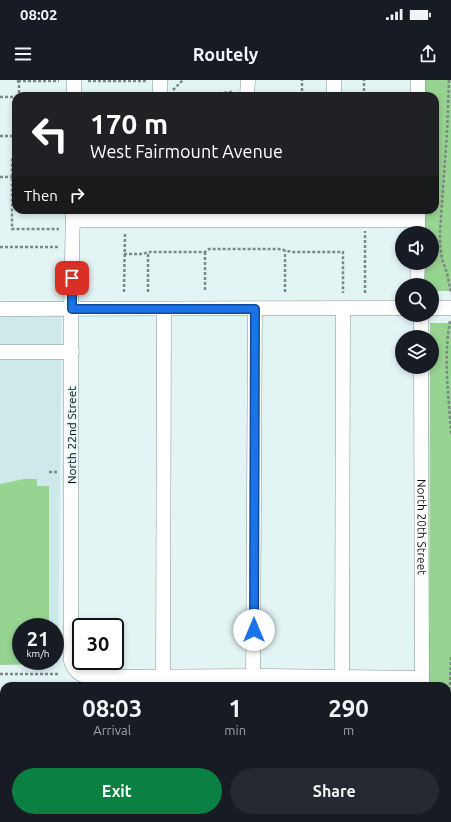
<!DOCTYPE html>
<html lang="en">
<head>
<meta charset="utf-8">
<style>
  :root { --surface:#171b24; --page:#242831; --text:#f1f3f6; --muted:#9ea1a6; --accent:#0b8043 }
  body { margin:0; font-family:Ubuntu,sans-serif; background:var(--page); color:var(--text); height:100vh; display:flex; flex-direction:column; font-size:15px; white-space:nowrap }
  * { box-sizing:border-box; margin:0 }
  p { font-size:13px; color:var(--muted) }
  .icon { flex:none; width:22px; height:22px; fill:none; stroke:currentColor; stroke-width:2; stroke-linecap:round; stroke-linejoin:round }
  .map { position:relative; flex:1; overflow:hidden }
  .panel { position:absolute; left:0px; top:602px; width:451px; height:140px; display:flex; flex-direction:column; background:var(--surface); border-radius:12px 12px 0 0; box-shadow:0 2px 6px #0003 }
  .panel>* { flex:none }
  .hud { position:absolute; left:12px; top:12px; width:427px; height:122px; border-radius:12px; box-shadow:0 2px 6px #0003; background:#202124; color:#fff; overflow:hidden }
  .fabs { position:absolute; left:395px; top:146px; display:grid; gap:8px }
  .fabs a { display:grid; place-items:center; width:44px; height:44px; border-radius:50%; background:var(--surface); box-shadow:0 2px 6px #0003; font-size:20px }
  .speed { position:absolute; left:12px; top:538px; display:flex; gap:8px; font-size:20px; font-weight:700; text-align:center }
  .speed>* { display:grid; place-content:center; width:52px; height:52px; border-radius:50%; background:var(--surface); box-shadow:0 2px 6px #0003; line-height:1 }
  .speed small { font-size:10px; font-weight:400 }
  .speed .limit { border:2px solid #111; border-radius:6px; background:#fff; color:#111 }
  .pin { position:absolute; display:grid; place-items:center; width:34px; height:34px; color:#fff; margin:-17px; border-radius:8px; box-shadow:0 2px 6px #0006 }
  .me { position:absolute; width:44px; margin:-22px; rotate:0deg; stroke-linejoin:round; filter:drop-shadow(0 0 3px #0008) }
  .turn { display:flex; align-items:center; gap:14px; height:84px; padding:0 12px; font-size:18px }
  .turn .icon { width:52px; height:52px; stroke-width:2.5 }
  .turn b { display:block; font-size:28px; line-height:34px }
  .then { display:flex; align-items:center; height:38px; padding:0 12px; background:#0003; gap:8px; font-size:15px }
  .eta { display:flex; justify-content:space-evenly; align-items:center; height:68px; text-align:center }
  .eta b { font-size:24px; font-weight:700; line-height:28px }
  .primary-button { display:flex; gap:8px; margin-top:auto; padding:8px 12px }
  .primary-button a { flex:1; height:46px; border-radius:24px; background:var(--accent); color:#fff; font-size:16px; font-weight:700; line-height:46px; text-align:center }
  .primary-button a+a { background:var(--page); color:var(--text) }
  .status { display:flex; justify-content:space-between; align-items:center; height:28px; padding:0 20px; background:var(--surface); direction:ltr }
  .status svg { height:11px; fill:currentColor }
  header { display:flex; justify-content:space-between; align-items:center; height:52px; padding:0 12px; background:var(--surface); font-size:18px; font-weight:700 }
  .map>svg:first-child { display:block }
  .built { fill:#cee9ea; fill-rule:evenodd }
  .green { fill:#97d391 }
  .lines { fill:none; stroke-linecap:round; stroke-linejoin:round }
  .minor-casing { stroke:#879798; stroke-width:15 }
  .path { stroke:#7c8888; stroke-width:2.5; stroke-dasharray:3 2; stroke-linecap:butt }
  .minor { stroke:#fff; stroke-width:14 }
  .route-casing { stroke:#114b97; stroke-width:10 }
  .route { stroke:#1a73e8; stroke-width:7 }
  .labels { text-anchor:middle; stroke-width:3; stroke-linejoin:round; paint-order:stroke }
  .street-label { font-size:12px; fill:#080e0e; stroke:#e3f4f4 }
</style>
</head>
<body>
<div class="status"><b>08:02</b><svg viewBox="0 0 49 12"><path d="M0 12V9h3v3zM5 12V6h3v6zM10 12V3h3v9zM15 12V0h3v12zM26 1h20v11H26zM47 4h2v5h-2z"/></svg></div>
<header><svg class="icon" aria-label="menu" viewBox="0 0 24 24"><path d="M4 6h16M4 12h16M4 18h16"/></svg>Routely<svg class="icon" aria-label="share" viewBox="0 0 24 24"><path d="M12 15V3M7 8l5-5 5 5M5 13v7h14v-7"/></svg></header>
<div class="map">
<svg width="451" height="742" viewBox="0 0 451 742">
  <rect width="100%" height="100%" fill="#e3f4f4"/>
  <!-- built -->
  <path class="built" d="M0 229H62L58 582 41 584 0 585ZM21 547H55V581H21Z"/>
  <!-- green -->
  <g class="green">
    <polygon points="423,0 451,0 451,211 432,211 432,205 423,205 423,183 432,183 432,153 423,153 423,130 435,130 435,16 423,16"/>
    <polygon points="430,243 451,243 451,742 429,742 429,738 447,738 447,606 429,606 430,287 432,287 432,257 430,257"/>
    <polygon points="24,399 37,399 37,406 49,406 49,547 21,547 21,581 44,581 41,584 0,585 0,404"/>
  </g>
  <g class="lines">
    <!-- minor casing -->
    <g class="minor-casing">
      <g id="minor">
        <polyline points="74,0 74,16"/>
        <polyline points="334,0 334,16"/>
        <polyline points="418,0 418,16"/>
        <polyline points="160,16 160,0"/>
        <polyline points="247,16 248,0"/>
        <path d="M73 130 71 229V581C76 595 82 596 96 597L267 596 422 598"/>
        <polyline points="73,140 418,140"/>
        <polyline points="418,153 418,130"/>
        <polyline points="417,205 418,183"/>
        <polyline points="432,228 451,228"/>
        <polyline points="0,229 402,228"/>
        <polyline points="421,235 421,257"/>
        <polyline points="0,272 72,272"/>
        <path id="s1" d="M421 287 422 606"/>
        <polyline points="163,606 164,229"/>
        <polyline points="253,606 255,229"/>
        <polyline points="342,606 343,229"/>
        <polyline points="6,738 21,742"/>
        <polyline points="110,738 110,742"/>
        <polyline points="422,738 422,742"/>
        <polyline points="42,742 45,738"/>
        <polyline points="253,742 253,738"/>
        <polyline points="342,742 342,738"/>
      </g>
    </g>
    <!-- path -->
    <g class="path">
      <polyline points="18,0 19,6 19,16"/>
      <polyline points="449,0 447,53 440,151 440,165 442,179 447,193 451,213"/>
      <polyline points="18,1 59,1"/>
      <polyline points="88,1 148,1"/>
      <polyline points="173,10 183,0"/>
      <polyline points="210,16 212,14 232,12"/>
      <polyline points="302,16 302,0"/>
      <polyline points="364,16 364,0"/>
      <polyline points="0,17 16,17"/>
      <polyline points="0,56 16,56"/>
      <polyline points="16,75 12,80 12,149 59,149"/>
      <polyline points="0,97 12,97"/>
      <polyline points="0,167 59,167"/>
      <polyline points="205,172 205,212"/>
      <polyline points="124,174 143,174 148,172 205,172 209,169 279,169 292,172 343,172 343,213"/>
      <polyline points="124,212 125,152"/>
      <polyline points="148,212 148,172"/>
      <polyline points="285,212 285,171"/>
      <polyline points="365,213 365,151"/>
      <path d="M450 241C443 279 449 317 451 354"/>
      <polyline points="49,392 57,392"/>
      <polyline points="0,594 60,594"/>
      <polyline points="447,675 451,577"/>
      <polyline points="443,742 443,738"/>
    </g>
    <!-- minor -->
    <use href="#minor" class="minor"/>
  </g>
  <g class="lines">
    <!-- route casing -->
    <g class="route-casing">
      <polyline id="route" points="72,198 72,229 255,229 254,550"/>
    </g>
    <!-- route -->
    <use href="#route" class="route"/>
  </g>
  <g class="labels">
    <!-- street labels -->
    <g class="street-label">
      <text transform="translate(72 355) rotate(-90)" y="4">North 22nd Street</text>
      <text dy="4" stroke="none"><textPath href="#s1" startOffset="160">North 20th Street</textPath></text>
    </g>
  </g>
</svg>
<div class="fabs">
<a><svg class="icon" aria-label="sound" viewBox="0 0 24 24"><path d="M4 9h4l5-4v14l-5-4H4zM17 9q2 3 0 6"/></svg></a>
<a><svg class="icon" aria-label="search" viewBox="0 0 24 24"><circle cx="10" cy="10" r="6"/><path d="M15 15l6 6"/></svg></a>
<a><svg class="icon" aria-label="layers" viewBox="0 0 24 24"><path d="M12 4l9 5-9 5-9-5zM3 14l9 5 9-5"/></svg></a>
</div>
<div class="speed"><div>21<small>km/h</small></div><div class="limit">30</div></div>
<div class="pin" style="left:72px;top:198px;background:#d93025"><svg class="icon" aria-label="arrive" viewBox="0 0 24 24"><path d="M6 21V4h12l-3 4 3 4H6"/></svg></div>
<svg class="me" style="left:254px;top:550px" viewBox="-20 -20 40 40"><circle r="19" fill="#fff"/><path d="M0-13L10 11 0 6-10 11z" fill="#1a73e8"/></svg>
<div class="hud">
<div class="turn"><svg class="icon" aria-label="left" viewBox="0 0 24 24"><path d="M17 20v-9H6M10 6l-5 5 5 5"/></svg><div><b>170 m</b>West Fairmount Avenue</div></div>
<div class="then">Then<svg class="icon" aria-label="right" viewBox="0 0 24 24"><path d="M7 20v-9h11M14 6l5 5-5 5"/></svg></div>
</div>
<section class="panel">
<div class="eta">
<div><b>08:03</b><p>Arrival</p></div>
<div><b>1</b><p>min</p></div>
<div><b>290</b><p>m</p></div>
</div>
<div class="primary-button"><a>Exit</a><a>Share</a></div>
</section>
</div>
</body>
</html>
